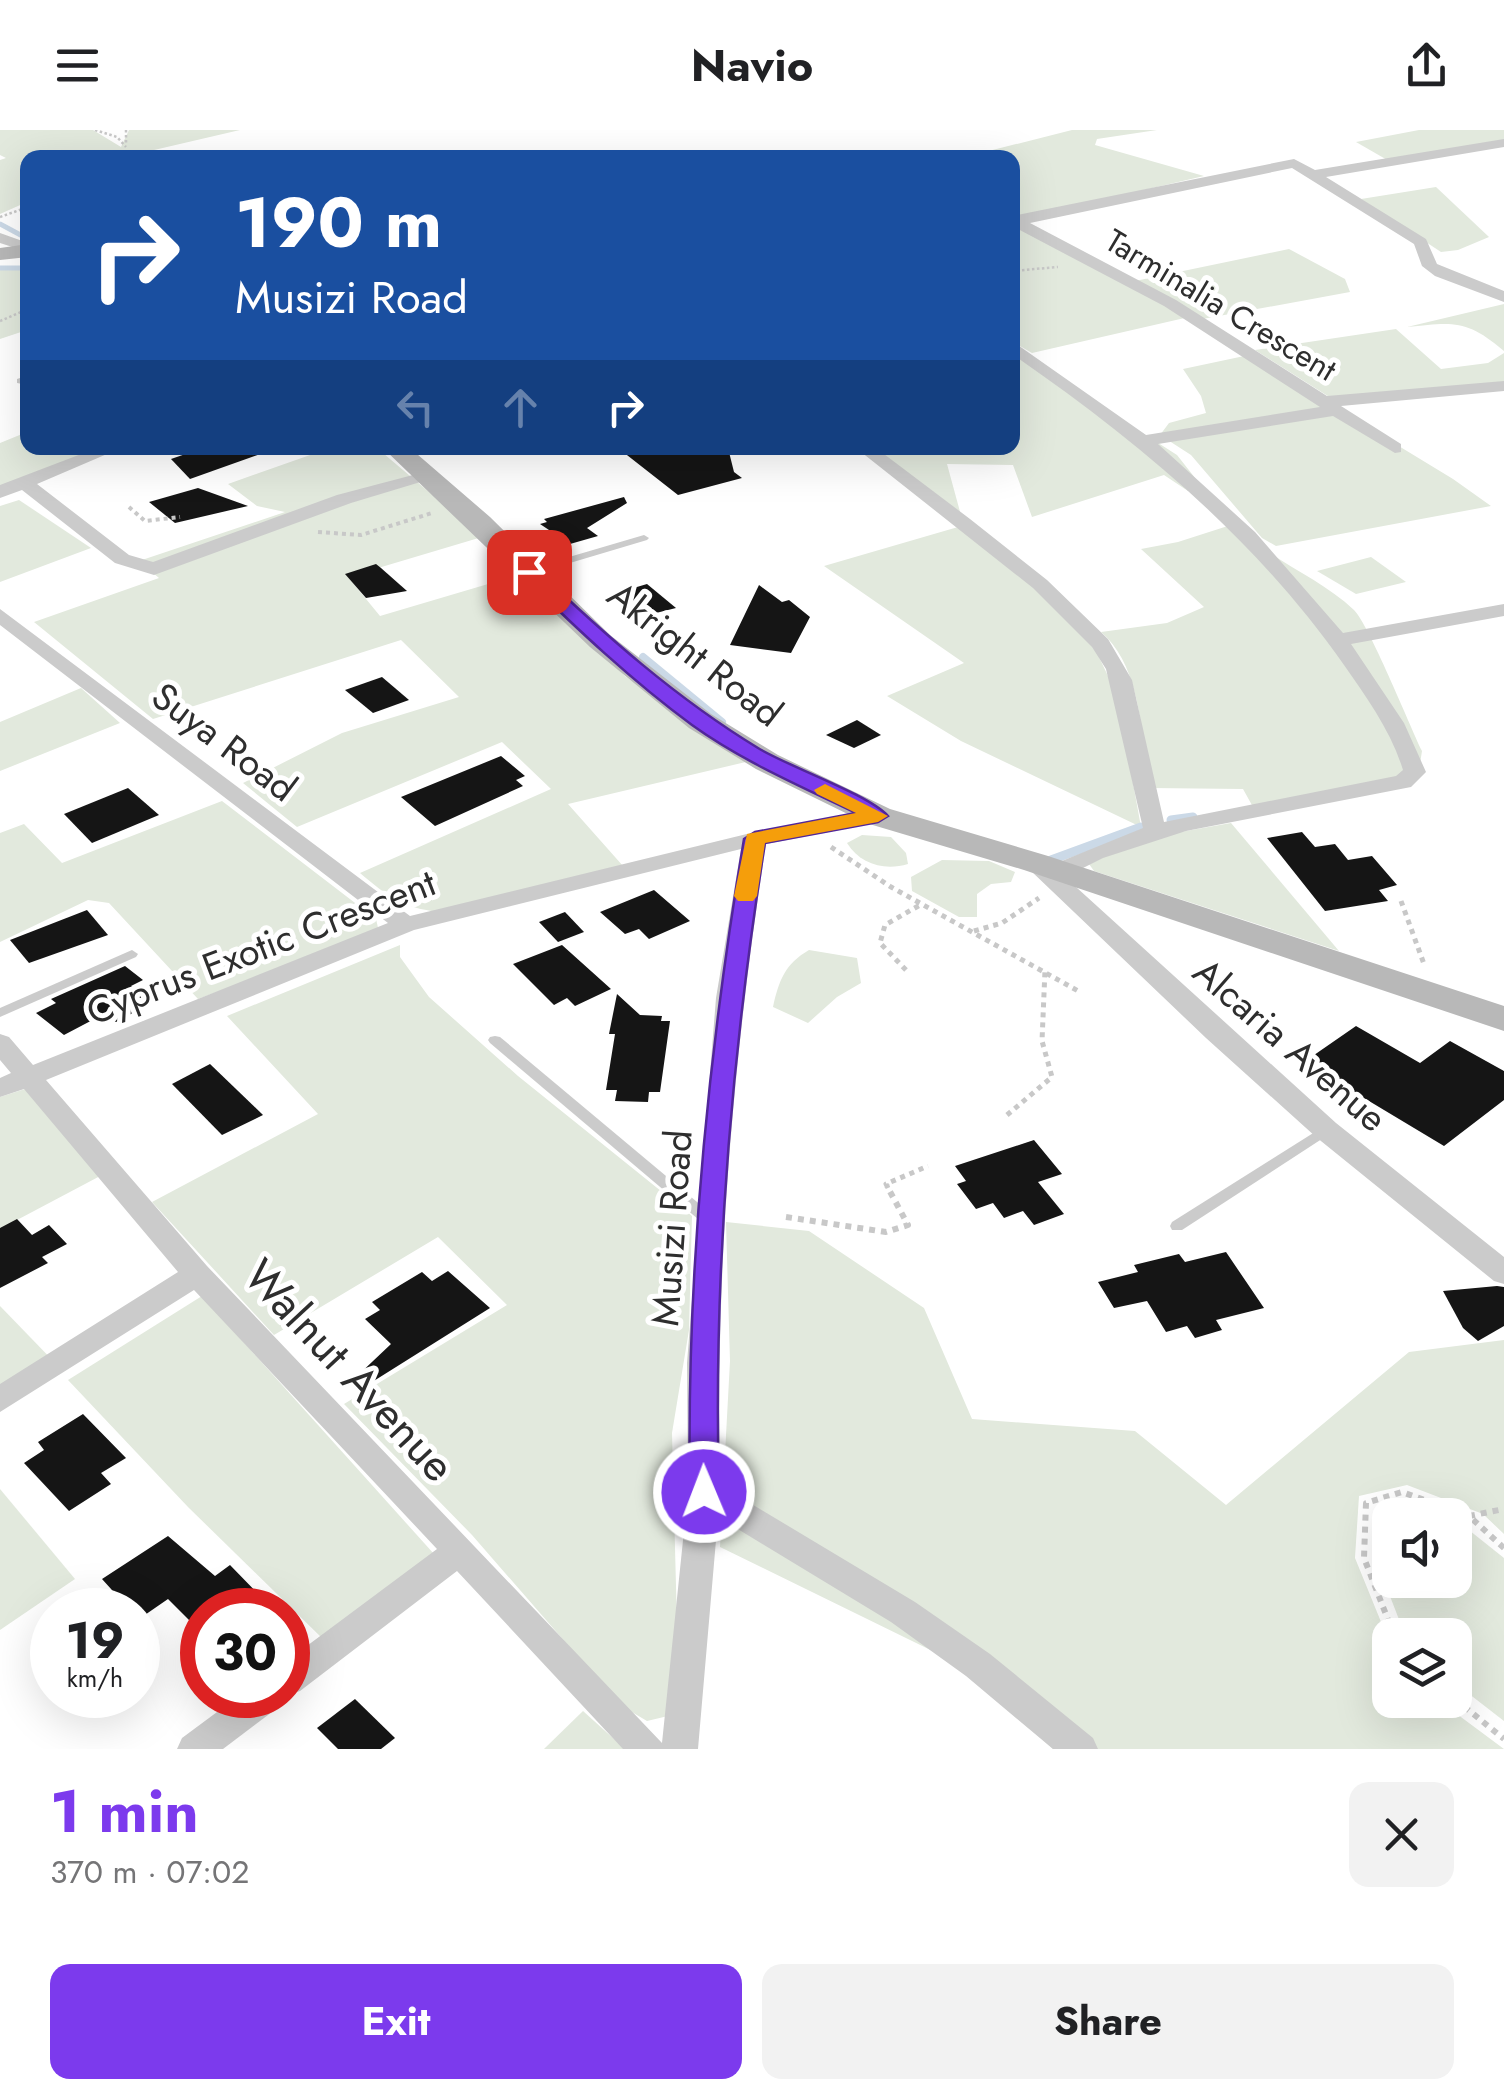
<!DOCTYPE html>
<html lang="en">
<head>
<meta charset="utf-8">
<style>
  :root { --surface:#fff; --page:#f2f2f2; --text:#202124; --muted:#757577; --accent:#7c3aed }
  body { margin:0; font-family:Jost,sans-serif; background:var(--page); color:var(--text); height:100vh; display:flex; flex-direction:column; font-size:38px; white-space:nowrap }
  * { box-sizing:border-box; margin:0 }
  p { font-size:32px; color:var(--muted) }
  .icon { flex:none; width:55px; height:55px; fill:none; stroke:currentColor; stroke-width:2; stroke-linecap:round; stroke-linejoin:round }
  .map { position:relative; height:1619px; overflow:hidden }
  .side { display:flex; flex-direction:column; background:var(--surface); flex:1 }
  .side>* { flex:none }
  .guide { position:absolute; left:20px; top:20px; width:1000px; height:305px; border-radius:20px; box-shadow:0 10px 40px #0002; background:#1a4fa0; color:#fff; overflow:hidden }
  .buttons { position:absolute; left:1372px; top:1368px; display:grid; gap:20px }
  .buttons a { display:grid; place-items:center; width:100px; height:100px; border-radius:20px; background:var(--surface); box-shadow:0 10px 40px #0002; font-size:50px }
  .speed { position:absolute; left:30px; top:1458px; display:flex; gap:20px; font-size:50px; font-weight:700; text-align:center }
  .speed>* { display:grid; place-content:center; width:130px; height:130px; border-radius:50%; background:var(--surface); box-shadow:0 10px 40px #0002; line-height:1 }
  .speed small { font-size:25px; font-weight:400 }
  .speed .limit { border:15px solid #d22; background:#fff; color:#111 }
  .pin { position:absolute; display:grid; place-items:center; width:85px; height:85px; color:#fff; margin:-42px; border-radius:20px; box-shadow:0 5px 15px #0006 }
  .me { position:absolute; width:110px; margin:-55px; rotate:359deg; stroke-linejoin:round; filter:drop-shadow(0 0 8px #0008) }
  .turn { display:flex; align-items:center; gap:35px; height:210px; padding:0 50px; font-size:45px }
  .turn .icon { width:130px; height:130px; stroke-width:2.5 }
  .turn b { display:block; font-size:70px; line-height:85px }
  .lanes { display:flex; align-items:center; height:95px; padding:0 50px; background:#0003; justify-content:center; gap:50px; direction:ltr }
  .lanes .off { opacity:.35 }
  .round { display:grid; place-items:center; flex:none; width:105px; height:105px; border-radius:20px; background:var(--page) }
  .summary { display:flex; align-items:center; justify-content:space-between; height:170px; padding:0 50px }
  h1 { font-size:60px; font-weight:700; line-height:75px; color:var(--accent) }
  .cta { display:flex; gap:20px; margin-top:auto; padding:20px 50px }
  .cta a { flex:1; height:115px; border-radius:20px; background:var(--accent); color:#fff; font-size:40px; font-weight:700; line-height:115px; text-align:center }
  .cta a+a { background:var(--page); color:var(--text) }
  header { display:flex; justify-content:space-between; align-items:center; height:130px; padding:0 50px; background:var(--surface); font-size:45px; font-weight:700 }
  .map>svg:first-child { display:block }
  .green { fill:#e2e9dd }
  .lines { fill:none; stroke-linecap:round; stroke-linejoin:round }
  .stream-far2 { stroke:#cbd9e7; stroke-width:5 }
  .stream-far1 { stroke:#cbd9e7; stroke-width:8 }
  .stream { stroke:#cbd9e7; stroke-width:9 }
  .building { fill:#151515 }
  .path-far3 { stroke:#c8c8c8; stroke-width:2.5; stroke-dasharray:2.5 2.5; stroke-linecap:butt }
  .path-far2 { stroke:#c8c8c8; stroke-width:4; stroke-dasharray:4 4; stroke-linecap:butt }
  .path-far1 { stroke:#c8c8c8; stroke-width:5; stroke-dasharray:5 5; stroke-linecap:butt }
  .path { stroke:#c8c8c8; stroke-width:6; stroke-dasharray:6 6; stroke-linecap:butt }
  .lane { fill:#cbcbcb; fill-rule:evenodd }
  .street { fill:#cbcbcb; fill-rule:evenodd }
  .secondary { fill:#b8b8b8; fill-rule:evenodd }
  .route { fill:#7c3aed; stroke:#51269a; stroke-width:2.5 }
  .slow { fill:#f59e0b }
  .labels { text-anchor:middle; stroke-width:10; stroke-linejoin:round; paint-order:stroke }
  .far-street-label { font-size:32px; fill:#2e2e2e; stroke:#fff }
  .street-label { font-size:38px; fill:#2e2e2e; stroke:#fff }
  .near-street-label { font-size:45px; fill:#2e2e2e; stroke:#fff }
</style>
</head>
<body>
<header><svg class="icon" aria-label="menu" viewBox="0 0 24 24"><path d="M4 6h16M4 12h16M4 18h16"/></svg>Navio<svg class="icon" aria-label="share" viewBox="0 0 24 24"><path d="M12 15V3M7 8l5-5 5 5M5 13v7h14v-7"/></svg></header>
<div class="map">
<svg width="1504" height="1619" viewBox="0 0 1504 1619">
  <rect width="100%" height="100%" fill="#fff"/>
  <!-- green -->
  <g class="green">
    <polygon points="0,0 93,0 121,17 129,0 240,0 124,27 28,28 27,72 0,84 0,30 6,28 0,25"/>
    <polygon points="1072,0 1157,0 1097,9 1095,15 1204,46 1023,88 1013,85 1012,28 961,28"/>
    <polygon points="1419,0 1504,0 1504,13 1389,31 1356,12"/>
    <polygon points="1436,57 1489,107 1458,120 1441,122 1361,69"/>
    <polygon points="1012,94 1189,187 1032,223 1013,212"/>
    <polygon points="1289,119 1345,149 1350,162 1197,190 1135,151"/>
    <polygon points="27,137 27,200 0,209 0,138"/>
    <path d="M1504 174V221C1467 189 1453 192 1407 197Z"/>
    <polygon points="1396,199 1441,239 1488,233 1504,223 1504,254 1342,275 1255,220"/>
    <polygon points="1013,220 1177,325 1203,358 1188,361 1164,345 1032,387 1013,335 947,334 962,389 874,318 1012,318"/>
    <polygon points="1249,225 1453,349 1491,376 1276,416 1262,408 1191,325 1160,305 1169,293 1206,283 1201,266 1183,239"/>
    <polygon points="27,302 28,318 101,318 0,364 0,313"/>
    <path d="M330 318H377L482 407 348 447 380 486 522 444 626 547 750 631 568 674 623 736 439 782C403 778 387 766 360 743L551 659 502 612 297 697 243 653 342 603 459 567 401 510 153 589 34 492 159 448 139 431 285 382 257 376 228 354Z"/>
    <polygon points="19,370 91,418 0,452 0,376"/>
    <path d="M1234 394C1268 430 1318 446 1354 480 1369 495 1409 594 1422 621L1419 640 1404 648 1253 677 1243 659 1150 658C1141 607 1142 537 1101 502L1167 493 1204 477 1141 419 1178 412Z"/>
    <polygon points="958,397 1063,474 1098,525 1117,565 1141,697 961,611 887,566 964,533 824,436"/>
    <polygon points="1371,427 1406,452 1356,464 1317,441"/>
    <polygon points="81,558 120,593 0,641 0,592"/>
    <polygon points="222,671 376,789 379,802 198,869 109,773 88,770 0,812 0,703 24,694 62,733"/>
    <polygon points="1231,693 1339,821 1094,741 1089,734 1094,728 1169,704"/>
    <path d="M862 705 891 707 906 723 908 734C884 741 860 734 847 713Z"/>
    <polygon points="942,730 989,731 1015,742 1011,752 991,754 977,764 977,787 959,787 912,761 911,747"/>
    <polygon points="400,815 400,827 429,867 518,946 692,1086 689,1200 672,1303 679,1571 668,1586 647,1591 620,1575 472,1405 344,1274 507,1175 438,1107 274,1205 152,1072 318,984 227,886"/>
    <path d="M809 820 857 828 861 853 837 867 808 893 773 877C779 850 785 834 809 820Z"/>
    <polygon points="25,959 102,1045 0,1099 0,967"/>
    <polygon points="726,1092 809,1101 924,1178 972,1289 1135,1301 1226,1375 1409,1222 1504,1210 1504,1404 1483,1384 1407,1355 1359,1366 1355,1428 1390,1514 1390,1570 1438,1570 1504,1619 1053,1619 957,1533 720,1417 730,1231"/>
    <polygon points="202,1166 434,1424 325,1511 188,1377 68,1250"/>
    <polygon points="0,1176 59,1237 0,1272"/>
    <polygon points="0,1359 75,1449 0,1500"/>
    <polygon points="1401,1371 1443,1385 1390,1385 1390,1450 1455,1450 1455,1389 1504,1428 1504,1591 1455,1553 1455,1505 1405,1505 1376,1430 1376,1377"/>
    <polygon points="583,1581 625,1619 544,1619"/>
  </g>
  <g class="lines">
    <!-- stream-far2 -->
    <g class="stream-far2">
      <polyline points="0,94 28,109"/>
      <polyline points="0,138 28,138"/>
    </g>
    <!-- stream-far1 -->
    <polyline class="stream-far1" points="643,527 722,592"/>
    <!-- stream -->
    <g class="stream">
      <polyline points="1171,690 1193,687"/>
      <polyline points="1051,730 1141,697"/>
    </g>
  </g>
  <!-- building -->
  <g class="building">
    <polygon points="203,318 268,318 269,321 190,349 171,329"/>
    <polygon points="618,318 728,318 734,342 742,348 678,365"/>
    <polygon points="198,358 248,376 175,393 149,372"/>
    <polygon points="624,367 627,373 587,398 598,406 570,414 540,394 547,392 544,389"/>
    <polygon points="376,434 381,438 407,461 366,468 345,444"/>
    <polygon points="647,454 676,478 644,486 620,462"/>
    <polygon points="759,455 782,472 789,470 810,487 791,523 730,515"/>
    <polygon points="382,547 409,570 373,583 345,560"/>
    <polygon points="857,590 881,605 854,618 826,605"/>
    <polygon points="501,626 525,646 516,650 523,656 435,696 401,667"/>
    <polygon points="128,658 159,685 92,713 64,684"/>
    <polygon points="1302,702 1315,717 1335,714 1348,730 1372,726 1397,755 1379,760 1388,771 1325,781 1267,708"/>
    <polygon points="654,760 690,791 649,809 639,799 625,804 600,782"/>
    <polygon points="87,780 108,805 29,833 10,810"/>
    <polygon points="565,782 584,802 558,812 539,792"/>
    <polygon points="562,815 611,859 575,876 567,868 554,875 513,834"/>
    <polygon points="125,836 143,850 131,856 143,866 136,871 144,877 116,892 102,885 64,905 36,883 56,873 51,869"/>
    <polygon points="617,864 640,885 662,886 661,891 670,891 660,962 649,962 648,972 615,971 617,960 606,960 615,904 609,904"/>
    <polygon points="1356,896 1420,933 1450,911 1504,941 1504,970 1444,1016 1304,932"/>
    <polygon points="210,934 263,985 222,1005 172,954"/>
    <polygon points="1034,1010 1062,1044 1038,1052 1064,1084 1034,1095 1023,1081 1004,1088 993,1073 976,1079 957,1054 966,1051 955,1036"/>
    <polygon points="17,1089 32,1105 49,1095 67,1114 42,1127 48,1133 0,1158 0,1098"/>
    <polygon points="1226,1122 1264,1178 1216,1190 1222,1200 1195,1208 1187,1196 1166,1202 1147,1171 1114,1178 1098,1152 1138,1142 1134,1135 1179,1124 1185,1132"/>
    <polygon points="448,1141 490,1178 361,1259 354,1249 391,1214 365,1189 380,1180 372,1172 422,1142 432,1151"/>
    <polygon points="1497,1156 1504,1157 1504,1196 1478,1211 1463,1198 1443,1161"/>
    <polygon points="83,1284 126,1328 101,1343 111,1354 69,1381 24,1333 44,1320 38,1312"/>
    <polygon points="168,1406 215,1446 230,1435 263,1469 249,1480 229,1480 219,1471 191,1492 168,1469 139,1489 138,1480 130,1480 102,1449"/>
    <polygon points="355,1569 395,1608 381,1619 338,1619 317,1598"/>
  </g>
  <g class="lines">
    <!-- path-far3 -->
    <g class="path-far3">
      <polyline points="95,0 117,7 126,17"/>
      <polyline points="126,0 126,14"/>
      <polyline points="0,87 28,77"/>
      <polyline points="1012,141 1058,137"/>
      <polyline points="0,191 28,179"/>
    </g>
    <!-- path-far2 -->
    <g class="path-far2">
      <polyline points="129,377 145,391 180,387"/>
      <polyline points="318,402 361,405 432,383"/>
    </g>
    <!-- path-far1 -->
    <g class="path-far1">
      <polyline points="831,717 891,757 1080,862"/>
      <polyline points="1401,771 1424,834"/>
      <polyline points="974,801 1002,793 1039,768"/>
      <polyline points="906,840 880,813 885,795 920,775"/>
      <polyline points="1007,985 1052,947 1042,911 1045,840"/>
      <polyline points="888,1058 886,1054 928,1036"/>
    </g>
    <!-- path -->
    <g class="path">
      <polyline points="786,1087 886,1102 908,1095 887,1056"/>
      <polyline points="1469,1386 1504,1379"/>
      <polyline points="1394,1505 1364,1428 1366,1373 1402,1362 1469,1386 1504,1418"/>
      <polyline points="1455,1569 1504,1609"/>
    </g>
    <!-- lane -->
    <g class="lane">
      <polygon points="20,248 28,250 28,255 17,253 17,249"/>
      <polygon points="644,405 649,408 647,410 533,444 525,444 524,442 525,440"/>
      <polygon points="132,820 138,824 136,827 0,887 0,878"/>
      <polygon points="495,906 500,907 715,1087 717,1091 715,1095 705,1095 490,913 488,910 490,907"/>
      <polygon points="1326,995 1331,997 1333,1000 1331,1003 1182,1100 1172,1100 1170,1096 1172,1092"/>
    </g>
    <!-- street -->
    <g class="street">
      <path d="M1504 9V17L1326 47 1426 109 1437 134 1504 161V172L1435 146 1422 136 1414 114 1292 38 1030 93 1176 170 1327 266 1504 251V261L1341 276 1401 314V322L1395 323 1333 286 1158 314 1255 402 1343 503 1504 474V486L1351 514 1404 593 1426 642 1411 657 1186 701 1103 728 1065 747 1336 993 1504 1127V1154L1494 1151 1316 1007 1206 908 1030 740 1026 735 1030 730 1038 728 1052 735 1143 698 1106 539 1092 517 1033 458 856 318H876L970 389 1047 450 1108 509 1132 550 1164 692 1396 646 1403 640C1391 601 1367 568 1344 535 1255 408 1139 312 1012 224V211L1146 305 1320 277 1164 176 1012 96V86L1294 29 1315 40Z"/>
      <polygon points="0,103 28,113 28,122 0,113"/>
      <polygon points="97,318 121,318 37,354 129,425 153,432 337,365 428,341 437,347 351,373 154,445 115,433 22,360 0,368 0,355"/>
      <path d="M0 479 410 786 755 702 878 679 886 681 890 686 886 691 766 714C733 926 715 1141 720 1355L915 1472 990 1524 1093 1608 1098 1619H1053L966 1546 891 1492 718 1387 698 1619H623L457 1441 300 1561 288 1565V1530L437 1419 194 1160 0 1282V1254L178 1142 24 959 0 967V948L11 943 0 930V904L9 907 33 935 388 793 0 495ZM741 719 716 868 687 1233 688 1362 662 1613 207 1136 46 950 414 800Z"/>
      <polygon points="240,1565 285,1565 280,1576 223,1619 177,1619 182,1608"/>
    </g>
    <!-- secondary -->
    <g class="secondary">
      <polygon points="28,114 28,127 0,130 0,118"/>
      <polygon points="383,318 410,318 490,387 610,505 711,584 778,625 890,679 1048,726 1504,876 1504,901 1024,740 866,693 756,639 689,598 590,517"/>
    </g>
  </g>
  <!-- route -->
  <path class="route" d="M529 437 535 438C605 505 676 568 758 618 789 637 868 664 888 686L878 692 765 713C731 927 713 1145 719 1362L715 1370 704 1374 694 1370 690 1362C686 1143 708 924 744 709L755 702 856 683C800 656 742 631 692 595 631 550 576 498 523 446L520 442Z"/>
  <!-- slow -->
  <polygon class="slow" points="825,654 888,686 878,692 765,713 757,766 753,771 738,771 734,766 747,704 856,683 817,664 814,660"/>
  <g class="labels">
    <!-- far-street labels -->
    <g class="far-street-label">
      <text transform="translate(1221 175) rotate(31)" y="11">Tarminalia Crescent</text>
    </g>
    <!-- street labels -->
    <g class="street-label">
      <text transform="translate(695 524) rotate(38)" y="13">Akright Road</text>
      <text transform="translate(224 612) rotate(37)" y="13">Suya Road</text>
      <text transform="translate(261 817) rotate(-21)" y="13">Cyprus Exotic Crescent</text>
      <text transform="translate(1290 915) rotate(41)" y="13">Alcaria Avenue</text>
      <text transform="translate(672 1098) rotate(-86)" y="13">Musizi Road</text>
    </g>
    <!-- near-street labels -->
    <g class="near-street-label">
      <text transform="translate(350 1240) rotate(47)" y="16">Walnut Avenue</text>
    </g>
  </g>
</svg>
<div class="buttons">
<a><svg class="icon" aria-label="sound" viewBox="0 0 24 24"><path d="M4 9h4l5-4v14l-5-4H4zM17 9q2 3 0 6"/></svg></a>
<a><svg class="icon" aria-label="layers" viewBox="0 0 24 24"><path d="M12 4l9 5-9 5-9-5zM3 14l9 5 9-5"/></svg></a>
</div>
<div class="speed"><div>19<small>km/h</small></div><div class="limit">30</div></div>
<div class="pin" style="left:529px;top:442px;background:#d93025"><svg class="icon" aria-label="arrive" viewBox="0 0 24 24"><path d="M6 21V4h12l-3 4 3 4H6"/></svg></div>
<svg class="me" style="left:704px;top:1362px" viewBox="-20 -20 40 40"><circle r="17" fill="#7c3aed" stroke="#fff" stroke-width="3"/><path d="M0-11L8 9 0 5-8 9z" fill="#fff"/></svg>
<div class="guide">
<div class="turn"><svg class="icon" aria-label="right" viewBox="0 0 24 24"><path d="M7 20v-9h11M14 6l5 5-5 5"/></svg><div><b>190 m</b>Musizi Road</div></div>
<div class="lanes"><svg class="icon off" aria-label="left" viewBox="0 0 24 24"><path d="M17 20v-9H6M10 6l-5 5 5 5"/></svg><svg class="icon off" aria-label="ahead" viewBox="0 0 24 24"><path d="M12 20V5M6 11l6-6 6 6"/></svg><svg class="icon" aria-label="right" viewBox="0 0 24 24"><path d="M7 20v-9h11M14 6l5 5-5 5"/></svg></div>
</div>
</div>
<section class="side">
<div class="summary"><div><h1>1 min</h1><p>370 m · 07:02</p></div><a class="round"><svg class="icon" aria-label="close" viewBox="0 0 24 24"><path d="M6 6l12 12M18 6L6 18"/></svg></a></div>
<div class="cta"><a>Exit</a><a>Share</a></div>
</section>
</body>
</html>
